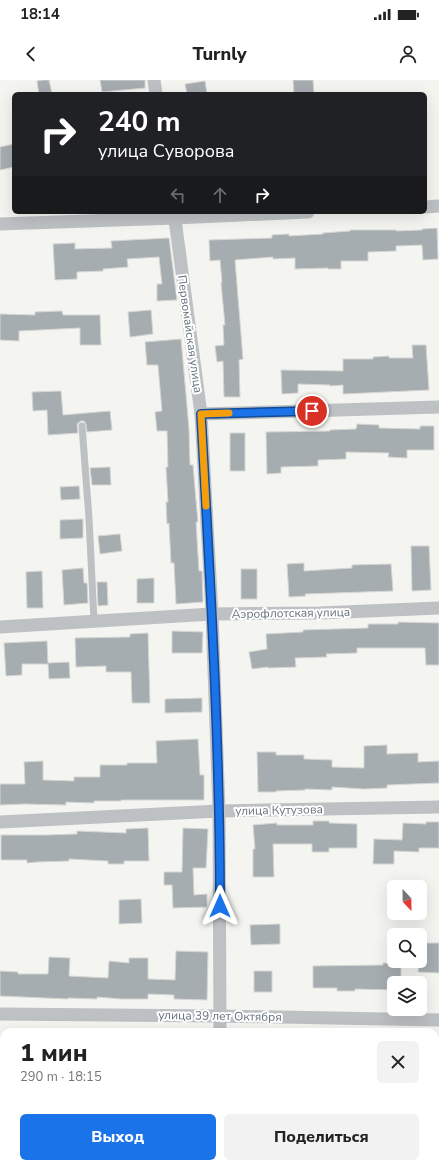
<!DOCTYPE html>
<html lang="ru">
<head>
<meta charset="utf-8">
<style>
  :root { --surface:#fff; --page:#f2f2f2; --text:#222; --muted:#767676; --accent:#1a73e8 }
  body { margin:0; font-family:"Nunito Sans",sans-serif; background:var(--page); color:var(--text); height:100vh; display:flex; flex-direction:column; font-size:15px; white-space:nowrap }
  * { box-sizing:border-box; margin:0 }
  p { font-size:13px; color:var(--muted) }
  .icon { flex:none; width:22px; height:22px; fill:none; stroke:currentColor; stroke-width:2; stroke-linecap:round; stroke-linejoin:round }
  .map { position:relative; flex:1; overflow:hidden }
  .sheet { position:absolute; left:0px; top:948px; width:439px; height:140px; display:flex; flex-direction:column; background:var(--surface); border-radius:12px 12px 0 0; box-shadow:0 4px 16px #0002 }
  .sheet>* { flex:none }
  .top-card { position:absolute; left:12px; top:12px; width:415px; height:122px; border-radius:6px; box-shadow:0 4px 16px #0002; background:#202124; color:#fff; overflow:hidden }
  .needle { width:26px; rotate:158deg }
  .tools { position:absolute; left:387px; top:800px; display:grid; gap:8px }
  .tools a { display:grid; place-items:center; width:40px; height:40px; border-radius:6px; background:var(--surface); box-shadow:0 4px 16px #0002; font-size:20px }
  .pin { position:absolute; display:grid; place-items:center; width:34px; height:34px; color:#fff; margin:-17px; border:2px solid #fff; border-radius:50%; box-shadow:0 1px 4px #0007 }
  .me { position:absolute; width:44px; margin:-22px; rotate:0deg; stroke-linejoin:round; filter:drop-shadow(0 0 3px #0008) }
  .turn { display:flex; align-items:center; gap:14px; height:84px; padding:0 20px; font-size:18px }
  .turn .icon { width:52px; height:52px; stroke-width:2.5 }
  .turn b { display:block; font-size:28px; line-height:34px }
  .lanes { display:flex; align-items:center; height:38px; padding:0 20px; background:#0003; justify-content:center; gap:20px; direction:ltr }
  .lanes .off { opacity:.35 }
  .round { display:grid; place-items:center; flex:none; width:42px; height:42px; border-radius:6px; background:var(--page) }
  .overview { display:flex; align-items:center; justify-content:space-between; height:68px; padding:0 20px }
  h1 { font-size:24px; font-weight:800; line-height:30px }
  .action { display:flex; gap:8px; margin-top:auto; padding:8px 20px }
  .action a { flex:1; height:46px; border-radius:6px; background:var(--accent); color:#fff; font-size:16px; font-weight:800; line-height:46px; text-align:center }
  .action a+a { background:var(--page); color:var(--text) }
  .status { display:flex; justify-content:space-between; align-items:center; height:28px; padding:0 20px; background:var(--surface); direction:ltr }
  .status svg { height:11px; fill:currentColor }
  header { display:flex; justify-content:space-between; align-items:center; height:52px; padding:0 20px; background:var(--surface); font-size:18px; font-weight:800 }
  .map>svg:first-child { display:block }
  .building { fill:#a6adb1; stroke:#d5d5d3 }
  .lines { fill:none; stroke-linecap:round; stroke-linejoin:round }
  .lane { stroke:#bdc1c4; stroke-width:7 }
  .street { stroke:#bdc1c4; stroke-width:13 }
  .route-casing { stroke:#114b97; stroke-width:10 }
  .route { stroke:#1a73e8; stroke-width:7 }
  .slow { stroke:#f59e0b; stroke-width:7 }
  .labels { text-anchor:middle; stroke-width:4; stroke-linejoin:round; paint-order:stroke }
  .street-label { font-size:12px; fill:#65737e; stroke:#fff }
</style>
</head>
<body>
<div class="status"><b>18:14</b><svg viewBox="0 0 49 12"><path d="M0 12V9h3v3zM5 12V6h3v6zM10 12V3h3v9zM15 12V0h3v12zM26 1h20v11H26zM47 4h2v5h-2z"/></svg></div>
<header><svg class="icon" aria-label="back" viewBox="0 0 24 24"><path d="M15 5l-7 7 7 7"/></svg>Turnly<svg class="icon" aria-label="person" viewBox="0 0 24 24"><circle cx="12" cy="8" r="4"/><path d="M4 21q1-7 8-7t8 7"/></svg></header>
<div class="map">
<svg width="439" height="1088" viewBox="0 0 439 1088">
  <rect width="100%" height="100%" fill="#f4f4f0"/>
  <!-- building -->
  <g class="building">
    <polygon points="43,0 49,0 52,14 39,14 37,1"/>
    <polygon points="100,0 145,0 145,8 102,12"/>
    <polygon points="293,0 313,0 314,14 294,14"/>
    <polygon points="205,1 207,14 187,14 185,4"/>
    <polygon points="14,64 14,87 0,90 0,67"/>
    <polygon points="437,148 438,179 423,180 422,165 396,166 396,171 368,172 368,181 341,181 341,189 328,189 328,188 295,189 295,178 273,179 273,177 235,180 243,279 239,280 240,317 224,317 223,281 217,282 215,266 224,265 223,245 225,245 221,203 222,202 220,180 210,181 209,160 272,158 272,155 289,154 289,156 323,154 323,153 350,151 350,150 396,150 396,151 422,150 422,149"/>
    <polygon points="169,158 177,220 157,221 157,204 162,204 159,177 127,179 128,187 103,189 103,191 77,192 77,199 55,200 53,164 75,163 75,169 112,168 111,161"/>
    <polygon points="151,230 153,254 130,257 128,232"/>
    <polygon points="62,231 63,235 100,235 101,265 80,265 80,248 19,251 19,261 0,260 0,234 35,235 35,232"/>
    <polygon points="181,259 189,349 190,385 193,385 196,421 196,420 198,442 196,442 199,491 202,491 203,522 176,524 174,483 171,483 169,443 167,444 166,422 168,422 166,387 168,387 167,351 157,351 155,332 162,331 158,285 147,285 145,262"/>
    <polygon points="412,265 426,265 429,310 343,314 343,305 330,306 330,305 298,304 298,313 282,314 281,290 343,291 343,279 373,279 373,277 389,276 389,278 413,278"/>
    <polygon points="61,311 63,335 110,331 112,350 87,352 86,344 84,341 81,341 77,344 78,353 48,355 47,330 33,331 32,312"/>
    <polygon points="357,344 379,345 379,348 420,349 420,346 434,346 434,370 407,370 407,378 388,377 389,373 346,372 346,379 318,380 318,386 281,387 281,393 267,394 266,352 330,351 330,350 356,349"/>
    <rect x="230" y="353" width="15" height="38"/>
    <polygon points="110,387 111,405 92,405 90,388"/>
    <polygon points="79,406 80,419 61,420 60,407"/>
    <polygon points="83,439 83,458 60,459 60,440"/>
    <polygon points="120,454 122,471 100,474 98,456"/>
    <polygon points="411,466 429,466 431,510 412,511"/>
    <polygon points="304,483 304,491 352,488 352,485 391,484 393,511 305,514 306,516 289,517 287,484"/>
    <polygon points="83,488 84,503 87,503 88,523 64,525 62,490"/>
    <rect x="241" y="489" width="16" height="30"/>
    <polygon points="42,491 43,528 27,528 26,492"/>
    <polygon points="154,498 154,523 137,523 137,499"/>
    <polygon points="97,502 107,502 108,525 98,526"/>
    <polygon points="398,542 439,543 439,585 426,585 425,568 357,568 357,573 326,574 327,577 295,578 296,587 268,588 268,587 252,589 249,572 267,569 266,554 303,552 303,550 368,548 368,544 398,544"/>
    <polygon points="172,551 203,552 202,573 172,573"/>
    <polygon points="148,553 150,623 132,623 131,592 106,592 106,586 76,587 75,558 130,557 130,554"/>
    <polygon points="47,561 48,583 69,582 70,598 49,599 48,584 22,584 22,595 6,596 4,563"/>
    <polygon points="202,618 202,632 165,633 165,619"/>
    <polygon points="198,659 200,695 204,695 204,720 121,720 121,721 94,721 94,723 66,722 66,725 25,724 0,725 0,704 25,704 24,682 43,681 43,700 74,701 74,697 100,697 100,685 127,685 127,683 157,683 156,661"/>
    <polygon points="387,665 387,674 418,673 418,682 439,681 439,703 387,705 387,708 364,709 332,707 332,710 305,709 305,710 276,711 276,712 258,712 257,672 276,672 276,675 304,675 304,679 332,680 332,687 364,688 364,666"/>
    <polygon points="313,741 329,741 329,743 357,744 357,768 329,768 329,772 312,772 312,764 273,764 274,797 253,797 253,769 255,769 253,745 277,743 277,745 313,745"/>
    <polygon points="426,742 439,742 439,768 419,768 419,772 394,771 394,784 373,784 374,759 402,760 403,743 426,744"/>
    <polygon points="148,748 149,781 124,781 124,784 108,784 108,781 69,779 69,781 37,782 27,783 27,780 1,780 1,755 47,755 77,754 77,751 126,753 126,749"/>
    <polygon points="183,748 208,749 206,788 193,788 194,815 207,814 207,827 173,828 172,805 164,805 164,792 182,792"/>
    <polygon points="141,819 142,843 119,844 119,820"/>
    <polygon points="280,844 280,864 251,865 250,845"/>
    <polygon points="420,863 439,863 439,893 418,892 419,881 420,881"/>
    <polygon points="176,871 208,872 207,920 174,919 174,915 148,914 148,919 121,919 97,917 97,919 68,918 68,919 0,916 0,891 18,892 18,894 48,894 49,877 70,878 69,896 108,898 109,881 129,883 129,878 148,878 148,899 175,900"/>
    <polygon points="383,883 401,883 401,903 394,903 394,910 355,909 355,911 337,911 337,908 313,908 313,886 383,885"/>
    <rect x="254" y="891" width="18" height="21"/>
  </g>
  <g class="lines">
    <!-- lane -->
    <polyline class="lane" points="82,346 89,438 94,541"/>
    <!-- street -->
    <g class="street">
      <polyline points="154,0 156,14"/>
      <polyline points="425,127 439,126"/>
      <polyline points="174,132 201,334 212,534 219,731 220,952"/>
      <polyline points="0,144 175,138 308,132"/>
      <polyline points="201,334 439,327"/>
      <polyline points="0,547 212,534 320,533 439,528"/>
      <polyline points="0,742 219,731 439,727"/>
      <polyline points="0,934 220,936 439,940"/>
      <polyline points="220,1088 220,1084"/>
    </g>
  </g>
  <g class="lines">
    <!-- route casing -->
    <g class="route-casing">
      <path id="route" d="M220 826C220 662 210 498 201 334L312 331"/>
    </g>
    <!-- route -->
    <use href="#route" class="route"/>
    <!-- slow -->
    <polyline class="slow" points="206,426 201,334 229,333"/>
  </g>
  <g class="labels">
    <!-- street labels -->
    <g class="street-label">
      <text transform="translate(190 254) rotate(82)" y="4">Первомайская улица</text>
      <text transform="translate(291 533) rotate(-1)" y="4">Аэрофлотская улица</text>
      <text transform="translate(279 730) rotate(-1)" y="4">улица Кутузова</text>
      <text transform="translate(220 936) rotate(1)" y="4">улица 39 лет Октября</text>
    </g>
  </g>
</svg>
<div class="tools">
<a><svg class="needle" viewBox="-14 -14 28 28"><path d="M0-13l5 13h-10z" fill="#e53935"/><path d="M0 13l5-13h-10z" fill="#767676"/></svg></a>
<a><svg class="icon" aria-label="search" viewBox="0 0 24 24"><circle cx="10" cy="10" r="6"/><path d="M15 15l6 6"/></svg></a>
<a><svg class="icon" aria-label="layers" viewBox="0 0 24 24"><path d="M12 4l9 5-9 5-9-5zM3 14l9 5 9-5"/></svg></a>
</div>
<div class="pin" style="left:312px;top:331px;background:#d93025"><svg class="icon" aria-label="arrive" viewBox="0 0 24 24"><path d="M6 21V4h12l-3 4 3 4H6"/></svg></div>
<svg class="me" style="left:220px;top:826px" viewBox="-20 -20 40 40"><path d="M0-17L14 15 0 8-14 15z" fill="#1a73e8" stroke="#fff" stroke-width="4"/></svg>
<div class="top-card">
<div class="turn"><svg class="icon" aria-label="right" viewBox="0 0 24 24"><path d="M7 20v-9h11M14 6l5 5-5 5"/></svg><div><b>240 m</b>улица Суворова</div></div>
<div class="lanes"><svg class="icon off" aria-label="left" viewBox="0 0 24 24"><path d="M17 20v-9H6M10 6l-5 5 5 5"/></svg><svg class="icon off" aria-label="ahead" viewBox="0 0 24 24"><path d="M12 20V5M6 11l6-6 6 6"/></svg><svg class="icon" aria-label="right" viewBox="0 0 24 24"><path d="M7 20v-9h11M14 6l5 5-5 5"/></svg></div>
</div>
<section class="sheet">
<div class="overview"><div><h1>1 мин</h1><p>290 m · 18:15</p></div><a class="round"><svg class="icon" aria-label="close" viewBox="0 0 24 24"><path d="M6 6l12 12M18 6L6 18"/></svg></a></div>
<div class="action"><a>Выход</a><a>Поделиться</a></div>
</section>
</div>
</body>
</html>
